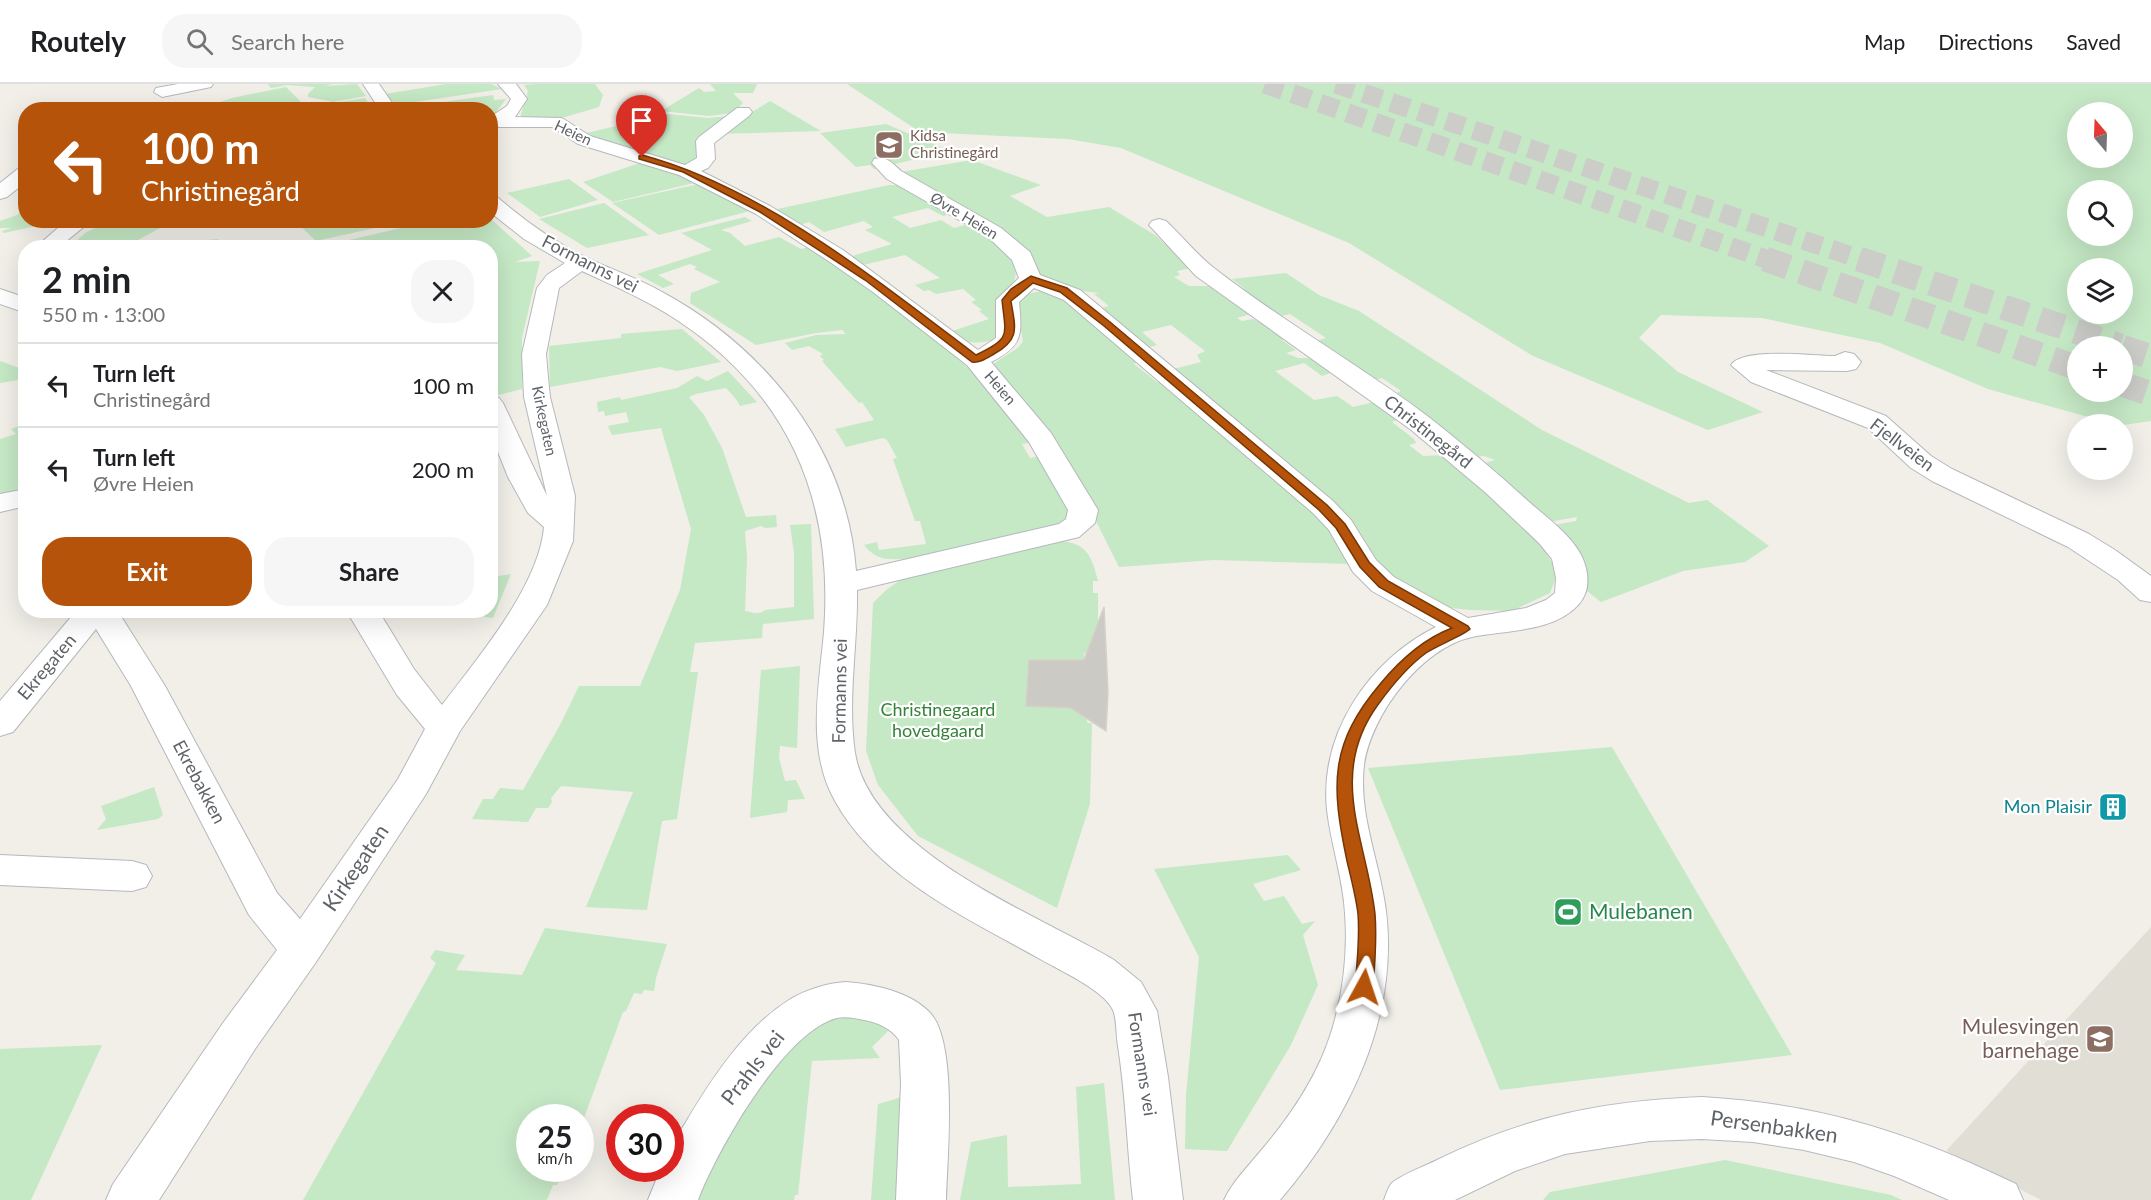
<!DOCTYPE html>
<html lang="en">
<head>
<meta charset="utf-8">
<style>
  :root { --surface:#fff; --page:#f6f6f6; --text:#202124; --muted:#757577; --line:#e0e0e0; --accent:#b45309 }
  body { margin:0; font-family:Lato,sans-serif; background:var(--page); color:var(--text); height:100vh; display:flex; flex-direction:column; font-size:22px; white-space:nowrap }
  * { box-sizing:border-box; margin:0 }
  p { font-size:20px; color:var(--muted) }
  .icon { flex:none; width:33px; height:33px; fill:none; stroke:currentColor; stroke-width:2; stroke-linecap:round; stroke-linejoin:round }
  .map { position:relative; flex:1; overflow:hidden }
  .details { position:absolute; left:18px; top:156px; width:480px; height:378px; display:flex; flex-direction:column; background:var(--surface); border-radius:24px; box-shadow:0 6px 24px #0002 }
  .details>* { flex:none }
  .guide { position:absolute; left:18px; top:18px; width:480px; height:126px; border-radius:24px; box-shadow:0 6px 24px #0002; background:#b45309; color:#fff; overflow:hidden }
  .needle { width:39px; rotate:341deg }
  .controls { position:absolute; left:2067px; top:18px; display:grid; gap:12px }
  .controls a { display:grid; place-items:center; width:66px; height:66px; border-radius:50%; background:var(--surface); box-shadow:0 6px 24px #0002; font-size:30px }
  .speed { position:absolute; left:516px; top:1020px; display:flex; gap:12px; font-size:30px; font-weight:700; text-align:center }
  .speed>* { display:grid; place-content:center; width:78px; height:78px; border-radius:50%; background:var(--surface); box-shadow:0 6px 24px #0002; line-height:1 }
  .speed small { font-size:15px; font-weight:400 }
  .speed .limit { border:9px solid #d22; background:#fff; color:#111 }
  .pin { position:absolute; display:grid; place-items:center; width:51px; height:51px; color:#fff; margin:-62px -26px; border-radius:50% 50% 50% 0; rotate:-45deg; box-shadow:0 0 6px #0007 }
  .pin .icon { rotate:45deg }
  .me { position:absolute; width:66px; margin:-33px; rotate:5deg; stroke-linejoin:round; filter:drop-shadow(0 0 4px #0008) }
  .turn { display:flex; align-items:center; gap:21px; height:126px; padding:0 24px; font-size:27px }
  .turn .icon { width:78px; height:78px; stroke-width:2.5 }
  .turn b { display:block; font-size:42px; line-height:51px }
  .round { display:grid; place-items:center; flex:none; width:63px; height:63px; border-radius:24px; background:var(--page) }
  .head { display:flex; align-items:center; justify-content:space-between; height:102px; padding:0 24px }
  h1 { font-size:36px; font-weight:700; line-height:45px }
  .primary-button { display:flex; gap:12px; margin-top:auto; padding:12px 24px }
  .primary-button a { flex:1; height:69px; border-radius:24px; background:var(--accent); color:#fff; font-size:24px; font-weight:700; line-height:69px; text-align:center }
  .primary-button a+a { background:var(--page); color:var(--text) }
  ul { padding:0; list-style:none }
  li { display:flex; align-items:center; gap:18px; height:84px; padding:0 24px; border-top:2px solid var(--line) }
  li div { flex:1 }
  li b { display:block; font-size:22px }
  li em { font-style:normal }
  header { display:flex; align-items:center; gap:36px; box-sizing:border-box; height:84px; padding:0 30px; background:var(--surface); border-bottom:2px solid var(--line) }
  header strong { font-size:28px }
  nav { display:flex; gap:33px; margin-inline-start:auto; font-size:21px }
  .search { width:420px; height:54px; background:var(--page); display:flex; align-items:center; gap:15px; box-sizing:border-box; padding:0 21px; border-radius:24px; color:var(--muted); font-size:22px }
  .map>svg:first-child { display:block }
  .education { fill:#e1ded6 }
  .green { fill:#c5e8c5; fill-rule:evenodd }
  .building { fill:#cccac5; stroke:#d6d1c6; stroke-width:1.5 }
  .lines { fill:none; stroke-linecap:round; stroke-linejoin:round }
  .highway-tunnel-far1 { stroke:#ccccc8; stroke-width:19; stroke-dasharray:19 10; stroke-linecap:butt }
  .highway-tunnel { stroke:#ccccc8; stroke-width:25; stroke-dasharray:25 13; stroke-linecap:butt }
  .street-casing { stroke:#b5b8bc; stroke-width:2 }
  .secondary-casing { stroke:#b6babf; stroke-width:2 }
  .street { fill:#fff; fill-rule:evenodd }
  .secondary { fill:#fff; fill-rule:evenodd }
  .route { fill:#b45309; stroke:#753606; stroke-width:1.5 }
  .labels { text-anchor:middle; stroke-width:4.5; stroke-linejoin:round; paint-order:stroke }
  .far-street-label { font-size:15px; fill:#5f6368; stroke:#fff }
  .far-education-label { font-size:15px; fill:#785e54; stroke:#fff; text-anchor:start }
  .street-label { font-size:18px; fill:#5f6368; stroke:#fff }
  .park-label { font-size:18px; fill:#348238; stroke:#fff }
  .culture-label { font-size:18px; fill:#0d838f; stroke:#fff; text-anchor:end }
  .near-street-label { font-size:21px; fill:#5f6368; stroke:#fff }
  .near-leisure-label { font-size:21px; fill:#27864d; stroke:#fff; text-anchor:start }
  .near-education-label { font-size:21px; fill:#785e54; stroke:#fff; text-anchor:end }
</style>
</head>
<body>
<header>
<strong>Routely</strong>
<div class="search"><svg class="icon" aria-label="search" viewBox="0 0 24 24"><circle cx="10" cy="10" r="6"/><path d="M15 15l6 6"/></svg>Search here</div>
<nav><a>Map</a><a>Directions</a><a>Saved</a></nav>
</header>
<div class="map">
<svg width="2151" height="1116" viewBox="0 0 2151 1116">
  <rect width="100%" height="100%" fill="#f1efe8"/>
  <!-- education -->
  <polygon class="education" points="2151,843 2151,1116 2041,1116 1946,1067"/>
  <!-- green -->
  <g class="green">
    <polygon points="268,0 333,0 325,2 357,0 366,12 333,18 308,13 308,10 315,3 287,1 271,4"/>
    <polygon points="446,0 491,0 502,5 395,21 385,10"/>
    <polygon points="538,0 595,0 603,11 599,23 565,33 520,34 528,7 524,1"/>
    <polygon points="710,0 757,0 753,9 733,9 743,19 733,29 709,32 661,27 699,4 704,8 716,7"/>
    <path d="M847 0H2151V337L2123 341 2113 340 1988 305 1880 259 1762 234 1661 231 1639 254 1678 288 1763 328 1708 346 1533 272 1349 159 1121 64 1068 55 920 48ZM2078 28H2122V74H2078ZM2078 106H2122V152H2078ZM2078 184H2122V230H2078ZM2078 262H2122V308H2078Z"/>
    <path d="M286 3 301 18C272 24 240 32 211 21L232 14Z"/>
    <polygon points="493,11 494,16 506,15 493,32 491,32 490,26 394,25"/>
    <polygon points="365,14 372,25 325,26 324,23 334,19"/>
    <polygon points="770,17 821,47 716,50"/>
    <polygon points="658,29 708,34 729,32 695,58 701,69 700,75 686,83 582,50 625,40 666,51 627,39"/>
    <polygon points="886,40 950,67 874,85 870,81 856,83 820,49"/>
    <polygon points="972,76 1041,101 1010,112 1047,133 1109,123 1155,151 1192,184 1177,187 1180,191 1174,193 1189,202 1216,202 1254,229 1237,234 1242,237 1253,235 1262,240 1267,238 1288,254 1282,256 1296,266 1286,269 1298,274 1314,274 1336,287 1322,292 1304,279 1275,287 1314,316 1337,312 1353,323 1374,318 1399,335 1392,338 1414,355 1416,359 1409,361 1423,372 1447,371 1528,441 1558,488 1550,509 1512,527 1470,526 1433,522 1394,502 1169,286 1201,278 1197,271 1205,267 1171,241 1142,248 1157,261 1142,265 1094,226 1109,222 1094,210 1099,209 1073,206 1043,193 901,88"/>
    <polygon points="643,78 676,87 694,99 613,118 583,98"/>
    <polygon points="569,95 598,116 540,133 507,109"/>
    <polygon points="699,100 750,127 659,151 612,119"/>
    <path d="M889 101H901L954 129 943 132 928 124 892 133 910 144 941 136 954 144 972 139C988 150 1026 175 1013 199 1010 206 1002 211 1000 218 997 230 998 244 997 255 978 260 965 261 949 248L989 235 979 227 982 226 971 218 976 216 963 205 936 210 929 206 924 207 915 201 940 194 905 171 859 182 849 173 892 160 865 146 873 143 864 137 824 148 809 138 796 142 773 126Z"/>
    <polygon points="604,119 649,151 587,164 539,135"/>
    <polygon points="25,124 26,136 36,142 4,149 2,147 11,144 0,144 0,137 17,131"/>
    <path d="M745 133 752 137 721 146 730 149 745 162 779 153 801 165 810 163C870 202 928 245 980 295 1000 314 1016 338 1033 358L1022 360 1030 374 1040 372 1070 426 1066 437 1049 445C1002 455 934 477 888 475 877 474 871 469 864 461L877 458 879 466 926 460 920 437H915L893 375 897 374 887 356 883 354 846 363 835 345 874 336 862 318 859 319 822 277 824 276 820 272 823 270 809 262 792 266 785 259 816 251 846 250 842 246 816 249 756 261 690 219 691 209 720 198 694 185 697 183 690 180 658 191 674 200 663 204 637 190 712 166 681 149Z"/>
    <polygon points="491,135 532,172 515,178 540,177 522,254 522,305 491,313 490,164 315,164 431,137"/>
    <polygon points="109,137 218,136 220,137 160,144 129,161 70,163 85,149"/>
    <polygon points="295,137 407,137 316,157"/>
    <polygon points="217,155 231,163 136,163"/>
    <polygon points="1286,189 1319,211 1359,227 1542,346 1689,419 1707,416 1769,462 1745,478 1683,487 1601,518 1582,503 1548,442 1576,437 1577,433 1543,439 1479,381 1495,376 1484,372 1471,374 1394,310 1401,307 1382,294 1370,298 1312,258 1326,254 1290,230 1277,233 1241,209 1245,205 1232,195"/>
    <polygon points="1042,207 1056,208 1141,277 1134,280 1157,298 1164,297 1326,439 1353,480 1213,476 1119,483 1078,401 994,284 993,280 1019,263 1023,257 1015,215 1022,211"/>
    <polygon points="682,245 721,278 677,287 660,283 550,303 549,262 621,254 621,250"/>
    <polygon points="0,277 25,286 25,295 0,299"/>
    <path d="M728 287 757 318 740 322 736 315 726 304 696 310 689 313 704 331 722 364 746 433 776 431 777 443 765 444 761 442 745 447 747 474 745 527C752 528 758 532 765 526L794 523V469L790 441 811 440 814 535 763 540 762 554 695 559 690 588H698L677 735 662 737 647 826 586 823 633 708 561 702 551 714 552 718 548 724H536L528 738 472 735 483 715H493L500 704 523 706 560 641 579 602H640L680 506 691 445 661 344 612 351 608 342 629 338 626 328 605 332 604 327 598 328 597 318 620 313 621 316 677 304 697 292 707 297Z"/>
    <polygon points="25,340 25,408 0,414 0,355 16,350 11,345"/>
    <path d="M1062 457C1088 460 1092 474 1098 497H1093V509H1098V558L1084 570V584L1029 577 1027 622 1070 624 1077 622V628L1085 633 1088 639H1092L1090 720 1057 824 918 752 878 701 866 667 873 519 886 506 899 497 921 487Z"/>
    <polygon points="511,490 493,534 484,533 485,530 471,530 468,533 461,534 455,527 490,526 491,493"/>
    <polygon points="800,582 797,664 780,662 779,674 785,697 796,696 805,715 788,716 787,728 750,734 761,586"/>
    <polygon points="1612,663 1792,971 1500,1006 1368,684"/>
    <polygon points="154,703 163,731 158,735 97,746 106,735 101,722"/>
    <polygon points="1288,771 1301,786 1253,800 1264,817 1284,812 1302,840 1315,837 1303,851 1318,901 1291,961 1227,1067 1185,1065 1186,1011 1199,873 1154,785"/>
    <polygon points="545,844 667,860 656,894 654,907 644,906 642,910 634,909 626,927 623,928 581,1042 580,1034 530,1034 530,1084 564,1085 557,1101 553,1101 547,1116 303,1116 436,879 430,874 435,866 465,871 456,886 522,891"/>
    <polygon points="852,931 873,934 888,947 872,963 880,974 812,977 798,1111 795,1111 794,1116 694,1116 710,1075 771,985 799,951 826,938"/>
    <polygon points="102,961 31,1116 0,1116 0,965"/>
    <polygon points="1104,999 1115,1116 960,1116 971,1058 1007,1051 1008,1103 1081,1100 1076,1003"/>
    <polygon points="909,1011 905,1116 871,1116 878,1020"/>
    <polygon points="1725,1076 1891,1111 1902,1116 1543,1116 1550,1108"/>
  </g>
  <!-- building -->
  <polygon class="building" points="1104,523 1108,608 1106,647 1071,624 1026,622 1029,576 1084,576"/>
  <g class="lines">
    <!-- highway-tunnel-far1 -->
    <g class="highway-tunnel-far1">
      <polyline points="1265,0 1769,176"/>
      <polyline points="1336,0 1863,176"/>
    </g>
    <!-- highway-tunnel -->
    <g class="highway-tunnel">
      <polyline points="1765,175 2078,284"/>
      <polyline points="1859,175 2120,262"/>
      <polyline points="2122,263 2151,273"/>
      <polyline points="2122,300 2151,310"/>
    </g>
    <!-- street casing -->
    <g class="street-casing">
      <g id="street">
        <polygon points="178,0 213,0 211,3 162,13 154,8 156,4"/>
        <polygon points="363,0 379,0 397,26 380,26"/>
        <path d="M498 0H516L527 15 515 33 562 34 590 52 685 81 697 74 696 57 699 53 737 24H749L752 28 749 32 714 59 715 75 708 84 701 87 770 122 843 166 978 266 996 254V216L1019 194 1012 176 987 152 887 95 872 79 874 75C887 72 892 79 901 87L1001 144 1030 168 1040 191 1080 206 1333 417 1351 436 1376 476 1394 493 1468 534 1526 524 1546 516 1555 509 1556 494 1552 475 1539 459 1486 409 1410 345 1196 192 1149 141 1152 137 1159 135 1166 137C1182 152 1197 171 1214 184 1283 238 1360 281 1430 334 1463 360 1496 388 1528 417 1546 433 1573 452 1583 475 1589 490 1590 507 1579 520 1555 548 1506 546 1472 553 1421 564 1371 631 1364 681 1358 731 1380 778 1386 827 1399 934 1348 1037 1280 1116H1224C1233 1097 1246 1085 1259 1069 1289 1034 1317 994 1331 949 1343 911 1348 869 1345 829 1343 794 1331 761 1327 726 1319 650 1369 576 1436 543L1372 507 1353 488 1329 446 1313 429 1064 216 1034 204 1019 218C1022 251 1023 262 991 278L1051 349 1098 426 1095 439 1079 453 857 506C858 560 847 615 855 669 871 767 1036 830 1114 876L1141 898 1157 927 1168 993 1183 1116H1133C1127 1065 1126 1013 1118 962 1116 951 1117 936 1113 926 1104 906 1059 886 1040 875 967 834 878 794 835 717 806 666 819 603 824 548 834 416 789 310 677 236 647 216 614 202 582 187L559 204 546 270 548 293 550 313 575 412 573 457 547 521 460 647 426 710 316 878 255 965 159 1116H106L113 1100 223 939 277 866 249 831 131 602 96 545 13 648 0 652V617L77 526H117L165 602 277 809 300 835 398 695 425 645 397 611 346 526H378L414 585 442 621C477 575 539 502 544 443L528 429 508 393 490 348V311L499 314 503 319 547 412 524 313 522 270 537 204 547 191 565 179 524 155 490 128V111L497 113C525 137 554 158 587 174 612 186 638 194 662 208 767 265 847 365 856 487L1059 440 1066 435 1068 426 1029 358 967 281 873 208 827 176 756 130 679 91 578 60 552 43H490V33L507 22 511 15Z"/>
        <polygon points="26,82 26,98 7,113 0,115 0,99 19,84"/>
        <polygon points="67,136 92,136 58,164 35,164"/>
        <polygon points="0,205 26,214 26,229 0,220"/>
        <path d="M1845 268 1854 270 1861 278 1856 285 1847 287 1766 286 1886 332 1931 372 1952 385 2089 450 2115 466 2151 492V518L2140 516 2118 496 2068 463 1932 397 1911 384 1868 344 1751 298 1731 281C1743 263 1813 272 1835 272Z"/>
        <polygon points="26,405 26,422 0,428 0,410"/>
        <polygon points="0,771 132,777 146,781 152,792 146,803 132,807 0,801"/>
        <path d="M846 898C873 900 912 908 931 930 958 961 947 1074 946 1116H896L901 999 899 956C892 945 877 938 864 936 856 934 845 932 837 934 784 947 716 1068 698 1116H648L661 1084H670C670 1079 669 1072 670 1066 673 1057 681 1046 686 1038 712 994 745 944 789 916 805 906 827 899 846 898Z"/>
      </g>
    </g>
    <!-- secondary casing -->
    <g class="secondary-casing">
      <path id="secondary" d="M1702 1013C1821 1020 1909 1048 2016 1100L2023 1116H1949L1894 1092 1854 1078 1804 1066 1753 1058 1702 1055 1650 1057 1565 1070 1515 1087 1455 1116H1384C1386 1111 1388 1103 1392 1099 1401 1091 1425 1082 1437 1076 1527 1032 1602 1017 1702 1013Z"/>
    </g>
    <!-- street -->
    <use href="#street" class="street"/>
    <!-- secondary -->
    <use href="#secondary" class="secondary"/>
  </g>
  <!-- route -->
  <path class="route" d="M642 71C762 103 878 197 976 271 1011 253 1006 254 1002 216L1011 205 1031 192 1067 204 1110 238 1327 421 1345 440 1369 478 1388 497 1468 542 1470 545C1464 551 1436 562 1426 569 1408 582 1390 604 1377 622 1327 692 1367 757 1375 830 1377 854 1375 879 1373 903L1371 908 1364 910 1358 908 1355 903C1357 879 1360 855 1358 830 1356 813 1351 794 1347 777 1331 701 1329 660 1381 599 1401 575 1423 555 1452 544L1379 503 1360 483 1336 444 1319 426 1104 242 1060 208 1033 199 1011 217C1015 243 1021 255 994 270 987 274 980 279 972 278L865 196 760 128 683 88 639 75V72Z"/>
  <!-- icons -->
  <defs>
    <g id="school-square" transform="scale(1.5)"><rect x="-9" y="-9" width="18" height="18" rx="4" fill="#8d6e63" stroke="#fff"/><path d="M0-5L7-2L0 1L-7-2ZM-4 1L0 2.5L4 1V4Q0 6-4 4Z" fill="#fff"/></g>
    <g id="building-square" transform="scale(1.5)"><rect x="-9" y="-9" width="18" height="18" rx="4" fill="#0f9aa8" stroke="#fff"/><path d="M-4-6H4V6H1V3H-1V6H-4ZM-2.5-4.3h1.7v1.8h-1.7ZM.8-4.3h1.7v1.8H.8ZM-2.5-1h1.7V.8h-1.7ZM.8-1h1.7V.8H.8Z" fill="#fff"/></g>
    <g id="stadium-square" transform="scale(1.5)"><rect x="-9" y="-9" width="18" height="18" rx="4" fill="#2e9e5b" stroke="#fff"/><path d="M0-5a6.5 5 0 1 0 0 10a6.5 5 0 1 0 0-10ZM-3.5-1.8h7v3.6h-7Z" fill="#fff"/></g>
  </defs>
  <g fill-rule="evenodd">
    <use href="#school-square" x="889" y="61"/>
    <use href="#building-square" x="2113" y="723"/>
    <use href="#stadium-square" x="1568" y="828"/>
    <use href="#school-square" x="2100" y="955"/>
  </g>
  <g class="labels">
    <!-- far-street labels -->
    <g class="far-street-label">
      <text transform="translate(573 49) rotate(25)" y="5">Heien</text>
      <text transform="translate(964 132) rotate(31)" y="5">Øvre Heien</text>
      <text transform="translate(1000 304) rotate(49)" y="5">Heien</text>
      <text transform="translate(544 337) rotate(78)" y="5">Kirkegaten</text>
    </g>
    <!-- far-education labels -->
    <g class="far-education-label">
      <text x="910" y="57">Kidsa<tspan x="910" dy="17">Christinegård</tspan></text>
    </g>
    <!-- street labels -->
    <g class="street-label">
      <text transform="translate(590 180) rotate(27)" y="6">Formanns vei</text>
      <text transform="translate(1428 348) rotate(38)" y="6">Christinegård</text>
      <text transform="translate(1902 361) rotate(37)" y="6">Fjellveien</text>
      <text transform="translate(47 583) rotate(-50)" y="6">Ekregaten</text>
      <text transform="translate(840 607) rotate(-89)" y="6">Formanns vei</text>
      <text transform="translate(199 698) rotate(62)" y="6">Ekrebakken</text>
      <text transform="translate(1142 980) rotate(81)" y="6">Formanns vei</text>
    </g>
    <!-- park labels -->
    <g class="park-label">
      <text x="938" y="632">Christinegaard<tspan x="938" dy="21">hovedgaard</tspan></text>
    </g>
    <!-- culture labels -->
    <g class="culture-label">
      <text x="2092" y="729">Mon Plaisir</text>
    </g>
    <!-- near-street labels -->
    <g class="near-street-label">
      <text transform="translate(356 784) rotate(-56)" y="7">Kirkegaten</text>
      <text transform="translate(753 984) rotate(-52)" y="7">Prahls vei</text>
      <text transform="translate(1774 1043) rotate(8)" y="7">Persenbakken</text>
    </g>
    <!-- near-leisure labels -->
    <g class="near-leisure-label">
      <text x="1589" y="835">Mulebanen</text>
    </g>
    <!-- near-education labels -->
    <g class="near-education-label">
      <text x="2079" y="950">Mulesvingen<tspan x="2079" dy="24">barnehage</tspan></text>
    </g>
  </g>
</svg>
<div class="controls">
<a><svg class="needle" viewBox="-14 -14 28 28"><path d="M0-13l5 13h-10z" fill="#e53935"/><path d="M0 13l5-13h-10z" fill="#757577"/></svg></a>
<a><svg class="icon" aria-label="search" viewBox="0 0 24 24"><circle cx="10" cy="10" r="6"/><path d="M15 15l6 6"/></svg></a>
<a><svg class="icon" aria-label="layers" viewBox="0 0 24 24"><path d="M12 4l9 5-9 5-9-5zM3 14l9 5 9-5"/></svg></a>
<a>+</a>
<a>−</a>
</div>
<div class="speed"><div>25<small>km/h</small></div><div class="limit">30</div></div>
<div class="pin" style="left:642px;top:73px;background:#d93025"><svg class="icon" aria-label="arrive" viewBox="0 0 24 24"><path d="M6 21V4h12l-3 4 3 4H6"/></svg></div>
<svg class="me" style="left:1364px;top:903px" viewBox="-20 -20 40 40"><path d="M0-17L14 15 0 8-14 15z" fill="#b45309" stroke="#fff" stroke-width="4"/></svg>
<div class="guide">
<div class="turn"><svg class="icon" aria-label="left" viewBox="0 0 24 24"><path d="M17 20v-9H6M10 6l-5 5 5 5"/></svg><div><b>100 m</b>Christinegård</div></div>
</div>
<section class="details">
<div class="head"><div><h1>2 min</h1><p>550 m · 13:00</p></div><a class="round"><svg class="icon" aria-label="close" viewBox="0 0 24 24"><path d="M6 6l12 12M18 6L6 18"/></svg></a></div>
<ul>
<li><svg class="icon" aria-label="left" viewBox="0 0 24 24"><path d="M17 20v-9H6M10 6l-5 5 5 5"/></svg><div><b>Turn left</b><p>Christinegård</p></div><em>100 m</em></li>
<li><svg class="icon" aria-label="left" viewBox="0 0 24 24"><path d="M17 20v-9H6M10 6l-5 5 5 5"/></svg><div><b>Turn left</b><p>Øvre Heien</p></div><em>200 m</em></li>
</ul>
<div class="primary-button"><a>Exit</a><a>Share</a></div>
</section>
</div>
</body>
</html>
